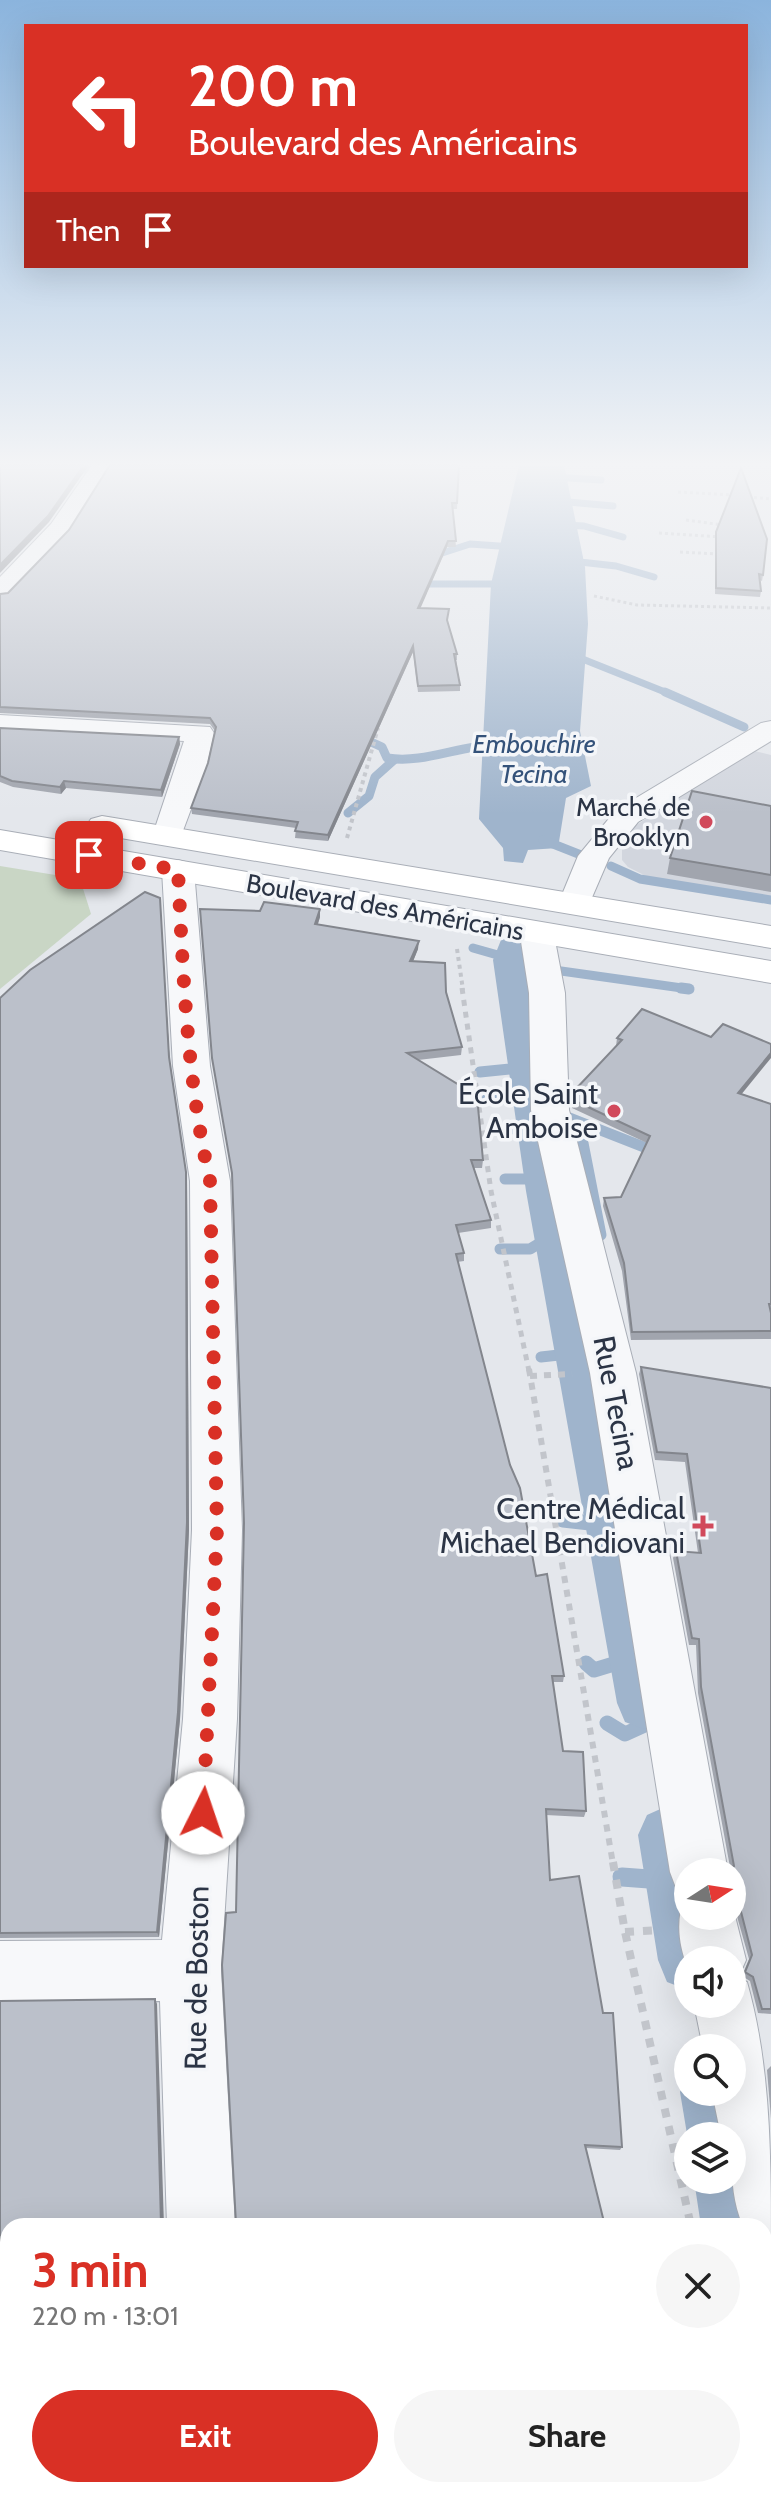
<!DOCTYPE html>
<html lang="en">
<head>
<meta charset="utf-8">
<style>
  :root { --surface:#fff; --page:#f6f6f6; --text:#222; --muted:#767676; --accent:#d93025 }
  body { margin:0; font-family:Cabin,sans-serif; background:var(--page); color:var(--text); height:100vh; display:flex; flex-direction:column; font-size:30px; white-space:nowrap }
  * { box-sizing:border-box; margin:0 }
  p { font-size:26px; color:var(--muted) }
  .icon { flex:none; width:44px; height:44px; fill:none; stroke:currentColor; stroke-width:2; stroke-linecap:round; stroke-linejoin:round }
  .map { position:relative; flex:1; overflow:hidden }
  .details { position:absolute; left:0px; top:2218px; width:772px; height:280px; display:flex; flex-direction:column; background:var(--surface); border-radius:24px 24px 0 0; box-shadow:0 8px 32px #0002 }
  .details>* { flex:none }
  .guide { position:absolute; left:24px; top:24px; width:724px; height:244px; border-radius:0px; box-shadow:0 8px 32px #0002; background:#d93025; color:#fff; overflow:hidden }
  .needle { width:52px; rotate:78deg }
  .controls { position:absolute; left:674px; top:1858px; display:grid; gap:16px }
  .controls a { display:grid; place-items:center; width:72px; height:72px; border-radius:50%; background:var(--surface); box-shadow:0 8px 32px #0002; font-size:40px }
  .pin { position:absolute; display:grid; place-items:center; width:68px; height:68px; color:#fff; margin:-34px; border-radius:16px; box-shadow:0 4px 12px #0006 }
  .me { position:absolute; width:88px; margin:-44px; rotate:4deg; stroke-linejoin:round; filter:drop-shadow(0 0 6px #0008) }
  .turn { display:flex; align-items:center; gap:28px; height:168px; padding:0 32px; font-size:36px }
  .turn .icon { width:104px; height:104px; stroke-width:2.5 }
  .turn b { display:block; font-size:56px; line-height:68px }
  .then { display:flex; align-items:center; height:76px; padding:0 32px; background:#0003; gap:16px; font-size:30px }
  .round { display:grid; place-items:center; flex:none; width:84px; height:84px; border-radius:42px; background:var(--page) }
  .overview { display:flex; align-items:center; justify-content:space-between; height:136px; padding:0 32px }
  h1 { font-size:48px; font-weight:800; line-height:60px; color:var(--accent) }
  .primary-button { display:flex; gap:16px; margin-top:auto; padding:16px 32px }
  .primary-button a { flex:1; height:92px; border-radius:48px; background:var(--accent); color:#fff; font-size:32px; font-weight:800; line-height:92px; text-align:center }
  .primary-button a+a { background:var(--page); color:var(--text) }
  .map>svg:first-child { display:block }
  .built { fill:#d2d6de }
  .green { fill:#c9d6c5 }
  .water { fill:#9fb4cc }
  .lines { fill:none; stroke-linecap:round; stroke-linejoin:round }
  .stream-far4 { stroke:#9fb4cc; stroke-width:7 }
  .stream-far3 { stroke:#9fb4cc; stroke-width:9 }
  .stream-far2 { stroke:#9fb4cc; stroke-width:11 }
  .stream-far1 { stroke:#9fb4cc; stroke-width:15 }
  .stream { stroke:#9fb4cc; stroke-width:19 }
  .canal { fill:#9fb4cc; fill-rule:evenodd }
  .minor-casing { stroke:#a9aeb7; stroke-width:2 }
  .secondary-casing { stroke:#a9aeb7; stroke-width:2 }
  .path-far4 { stroke:#c2c5cb; stroke-width:3; stroke-dasharray:3 3; stroke-linecap:butt }
  .path-far3 { stroke:#c2c5cb; stroke-width:4; stroke-dasharray:4 4; stroke-linecap:butt }
  .path-far2 { stroke:#c2c5cb; stroke-width:5; stroke-dasharray:6 6; stroke-linecap:butt }
  .path-far1 { stroke:#c2c5cb; stroke-width:6; stroke-dasharray:7 7; stroke-linecap:butt }
  .path { stroke:#c2c5cb; stroke-width:8; stroke-dasharray:9 9; stroke-linecap:butt }
  .minor { fill:#f7f8fa; fill-rule:evenodd }
  .secondary { fill:#fff; fill-rule:evenodd }
  .wall { fill:#a1a5ae }
  .shaded-wall { fill:#83868d }
  .building { fill:#bbc0ca; stroke:#83868d; stroke-width:2 }
  .route { stroke:#d93025; stroke-width:14; stroke-dasharray:0 25.2 }
  .poi-dot { fill:#d1495b; stroke:#f4f6f9; stroke-width:3 }
  .labels { text-anchor:middle; stroke-width:7; stroke-linejoin:round; paint-order:stroke }
  .far-water-label { font-size:26px; font-style:italic; fill:#34527a; stroke:#f4f6f9 }
  .far-poi-label { font-size:26px; fill:#2b3445; stroke:#f4f6f9; text-anchor:end }
  .far-street-label { font-size:26px; fill:#2b3445; stroke:#f4f6f9 }
  .poi-label { font-size:30px; fill:#2b3445; stroke:#f4f6f9; text-anchor:end }
  .street-label { font-size:30px; fill:#2b3445; stroke:#f4f6f9 }
</style>
</head>
<body>
<div class="map">
<svg width="771" height="2498" viewBox="0 0 771 2498">
  <rect width="100%" height="100%" fill="#e4e7ec"/>
  <!-- built -->
  <polygon class="built" points="750,750 771,755 771,898 650,878 628,867 622,860 622,850 635,826"/>
  <!-- green -->
  <polygon class="green" points="0,866 80,879 91,914 0,989"/>
  <!-- water -->
  <polygon class="water" points="519,465 564,465 585,567 588,624 580,731 591,786 566,798 558,848 528,850 523,863 504,861 503,848 479,819 491,584"/>
  <g class="lines">
    <!-- stream-far4 -->
    <g class="stream-far4">
      <polyline points="73,465 72,469 85,470 90,465"/>
      <polyline points="553,477 601,480"/>
      <polyline points="557,501 613,506"/>
      <polyline points="564,525 584,526 623,537"/>
      <polyline points="577,551 580,562 616,566 654,577"/>
      <polyline points="433,556 470,544 513,547"/>
      <polyline points="416,584 505,584"/>
      <polyline points="570,654 670,694"/>
    </g>
    <!-- stream-far3 -->
    <g class="stream-far3">
      <polyline points="665,692 744,727"/>
      <path d="M358 736 382 747 387 758C425 764 459 745 497 745"/>
      <polyline points="348,813 369,796 375,777 394,760"/>
      <polyline points="543,840 581,855"/>
      <polyline points="611,866 640,879 771,900"/>
      <polyline points="473,948 533,965"/>
      <polyline points="554,970 689,989"/>
    </g>
    <!-- stream-far2 -->
    <g class="stream-far2">
      <polyline points="681,988 689,989"/>
      <polyline points="480,1072 510,1069 525,1063"/>
      <polyline points="487,1099 517,1099 529,1095"/>
      <polyline points="557,1113 659,1153"/>
      <polyline points="500,1130 528,1127 534,1121"/>
      <polyline points="583,1143 601,1235"/>
      <polyline points="505,1179 529,1179 530,1171 541,1159"/>
      <polyline points="500,1249 530,1249 555,1234"/>
      <polyline points="541,1357 559,1355 575,1341"/>
    </g>
    <!-- stream-far1 -->
    <g class="stream-far1">
      <polyline points="563,1511 563,1520 590,1523 607,1505"/>
      <polyline points="586,1663 594,1670 617,1663 632,1638"/>
      <polyline points="607,1723 625,1734 647,1724"/>
    </g>
    <!-- stream -->
    <polyline class="stream" points="622,1877 649,1879 673,1867"/>
    <!-- canal -->
    <g class="canal">
      <polygon points="513,937 525,940 530,947 527,960 566,1191 671,1703 663,1722 644,1729 625,1722 617,1703 526,1191 493,960 501,940"/>
      <polygon points="667,1806 687,1815 696,1835 703,1872 688,1872 688,1916 711,1916 720,1960 688,1960 688,1990 667,1982 658,1960 638,1835 647,1815"/>
      <path d="M732 2068 744 2092 752 2136 744 2154 751 2156C761 2180 771 2213 764 2238V2226H701L694 2180H732V2136H688V2140L680 2092 688 2072V2092H732Z"/>
      <polygon points="764,2289 771,2292 771,2375 764,2372"/>
    </g>
    <!-- minor casing -->
    <g class="minor-casing">
      <g id="minor">
        <polygon points="92,465 113,465 67,534 9,596 0,598 0,577 51,524"/>
        <polygon points="0,715 210,727 214,733 206,769 178,844 156,844 152,837 184,741 0,731"/>
        <polygon points="771,721 771,741 638,822 609,858 587,909 575,912 563,909 559,902 578,856 616,810 761,723"/>
        <polygon points="178,860 189,863 194,870 210,1066 230,1181 242,1530 237,1719 221,1970 235,2226 167,2226 160,2001 0,2003 0,1941 162,1940 183,1719 192,1530 190,1181 173,1066 162,870 167,863"/>
        <path d="M537 925 549 928 554 935 565 993 569 1110 636 1373 728 1872H688V1916H732V1904L746 1960 738 1978 747 1982C771 2066 771 2158 771 2247L764 2244V2226H743C730 2195 732 2169 732 2136H721L712 2092H732V2048H703L694 2004H732V1960H688V1968C678 1944 676 1919 685 1896L678 1893 670 1872 590 1373 531 1110 529 993 520 935 525 928Z"/>
        <rect x="168" y="2490" width="76" height="8"/>
      </g>
    </g>
    <!-- secondary casing -->
    <g class="secondary-casing">
      <g id="secondary">
        <polygon points="102,816 771,926 771,948 91,833 86,826 91,819"/>
        <polygon points="0,830 771,961 771,983 0,850"/>
      </g>
    </g>
    <!-- path-far4 -->
    <g class="path-far4">
      <polyline points="678,492 734,495"/>
      <polyline points="748,497 771,499"/>
      <polyline points="686,520 723,525"/>
      <polyline points="659,533 722,537"/>
      <polyline points="680,552 718,554"/>
      <polyline points="594,596 637,605 771,608"/>
    </g>
    <!-- path-far3 -->
    <g class="path-far3">
      <polyline points="347,838 378,728"/>
      <polyline points="457,949 463,990"/>
    </g>
    <!-- path-far2 -->
    <polyline class="path-far2" points="462,988 491,1191 529,1371"/>
    <!-- path-far1 -->
    <g class="path-far1">
      <polyline points="529,1369 613,1864"/>
      <polyline points="530,1376 572,1374"/>
    </g>
    <!-- path -->
    <g class="path">
      <polyline points="613,1862 625,1932 691,2226"/>
      <polyline points="625,1932 660,1930"/>
      <polyline points="764,2457 771,2471"/>
    </g>
    <!-- minor -->
    <use href="#minor" class="minor"/>
    <!-- secondary -->
    <use href="#secondary" class="secondary"/>
  </g>
  <!-- wall -->
  <g class="wall">
    <polygon points="459,465 457,509 453,509 456,547 447,547 420,608 447,622 457,654 457,660 456,660 460,685 460,691 418,692 413,652 328,841 295,838 296,828 192,814 191,808 208,763 215,731 210,724 0,713 0,594 8,593"/>
    <polygon points="716,532 763,575 762,581 760,580 761,591 760,597 715,594"/>
    <polygon points="0,728 179,737 180,744 162,797 66,788 61,794 13,787 0,782"/>
    <polygon points="771,806 771,892 667,874 670,858"/>
    <polygon points="160,898 170,1066 187,1181 189,1530 180,1719 159,1937 0,1938 0,998"/>
    <polygon points="320,909 320,917 318,924 418,949 413,961 446,992 462,1047 461,1055 418,1060 483,1160 482,1168 474,1168 491,1220 491,1228 458,1233 464,1253 464,1261 457,1262 536,1576 564,1676 563,1682 553,1682 563,1751 586,1811 584,1817 546,1815 550,1880 622,2147 620,2150 586,2148 236,2224 236,1912 244,1523 232,1176 260,911"/>
    <polygon points="617,1038 742,1094 771,1104 771,1339 631,1340 622,1271 603,1206 604,1198 621,1197 647,1143 572,1108 573,1092 616,1046"/>
    <polygon points="641,1367 771,1388 771,2014 758,2013 750,1981 742,1976 749,1959 733,1902 732,1872 719,1872 720,1870 730,1867 698,1693 696,1645 689,1645 673,1558 676,1551 698,1553 685,1462 655,1460 639,1374"/>
    <polygon points="771,2066 771,2119 767,2070"/>
  </g>
  <!-- shaded-wall -->
  <g class="shaded-wall">
    <polygon points="84,465 89,465 49,522 0,573 0,565"/>
    <polygon points="448,541 447,547 418,614 418,608"/>
    <polygon points="413,646 413,652 328,841 328,835"/>
    <polygon points="179,737 180,744 162,797 161,790"/>
    <polygon points="64,781 66,788 61,794 60,787"/>
    <polygon points="160,898 170,1066 187,1181 189,1530 180,1719 159,1937 157,1932 169,1057"/>
    <polygon points="320,909 320,917 315,932 315,924"/>
    <polygon points="419,941 418,949 410,969 410,961"/>
    <polygon points="771,1053 771,1058 736,1101 738,1093"/>
    <polygon points="155,1999 157,2004 164,2226 161,2224"/>
  </g>
  <!-- building -->
  <g class="building">
    <polygon points="0,465 84,465 48,516 0,565"/>
    <polygon points="110,465 459,465 457,503 452,503 456,541 448,541 418,608 449,609 447,620 457,654 454,654 460,685 418,686 413,646 328,835 295,831 298,822 191,808 208,763 216,727 210,718 0,707 0,594 8,593 69,530"/>
    <polygon points="741,468 767,539 763,575 759,574 761,591 716,588 716,532"/>
    <polygon points="0,728 179,737 161,790 64,781 60,787 12,781 0,776"/>
    <polygon points="692,791 771,806 771,875 670,858"/>
    <polygon points="145,892 160,898 169,1057 186,1172 187,1522 178,1712 157,1932 0,1933 0,998 30,970"/>
    <polygon points="264,902 320,909 315,924 419,941 410,961 445,963 446,992 462,1047 407,1053 472,1093 478,1107 483,1160 471,1160 491,1220 456,1225 464,1253 456,1254 510,1465 520,1488 536,1576 547,1574 564,1676 552,1676 563,1751 583,1752 586,1811 546,1809 550,1880 579,1876 603,2013 613,2013 622,2147 585,2145 605,2226 233,2226 236,2224 222,1965 226,1913 236,1912 244,1523 232,1173 212,1058 200,909 260,911"/>
    <polygon points="642,1009 711,1037 723,1024 771,1044 771,1053 738,1093 771,1104 771,1304 769,1304 771,1313 771,1331 632,1332 624,1263 604,1198 621,1197 650,1136 573,1100 573,1092 622,1040 617,1038"/>
    <polygon points="641,1367 771,1388 771,2009 762,2009 753,1977 745,1972 752,1955 737,1896 733,1897 732,1908 732,1872 720,1872 720,1870 734,1866 701,1687 699,1639 692,1638 676,1551 701,1553 687,1454 657,1452"/>
    <polygon points="155,1999 161,2224 164,2226 8,2226 8,2490 163,2490 162,2498 0,2498 0,2001"/>
    <polygon points="245,2490 343,2490 344,2498 245,2498"/>
    <polygon points="433,2490 695,2490 697,2498 434,2498"/>
  </g>
  <!-- sky -->
  <linearGradient id="sky" x2="0" y2="1"><stop stop-color="#8bb4dd"/><stop offset="0.57" stop-color="#f3f4f6"/><stop offset="1" stop-color="#f3f4f6" stop-opacity="0"/></linearGradient>
  <rect width="771" height="814" fill="url(#sky)"/>
  <g class="lines">
    <!-- route -->
    <path class="route" d="M89 855 178 870C183 973 187 1081 210 1181L217 1530 203 1813"/>
  </g>
  <!-- markers -->
  <g class="poi-dot">
    <circle cx="706" cy="822" r="8"/>
    <circle cx="614" cy="1111" r="8"/>
    <path d="M699 1514h8v8h8v8h-8v8h-8v-8h-8v-8h8z"/>
  </g>
  <g class="labels">
    <!-- far-water labels -->
    <g class="far-water-label">
      <text x="534" y="753">Embouchire<tspan x="534" dy="30">Tecina</tspan></text>
    </g>
    <!-- far-poi labels -->
    <g class="far-poi-label">
      <text x="690" y="816">Marché de<tspan x="690" dy="30">Brooklyn</tspan></text>
    </g>
    <!-- far-street labels -->
    <g class="far-street-label">
      <text transform="translate(385 907) rotate(10)" y="9">Boulevard des Américains</text>
    </g>
    <!-- poi labels -->
    <g class="poi-label">
      <text x="598" y="1104">École Saint<tspan x="598" dy="34">Amboise</tspan></text>
      <text x="685" y="1519">Centre Médical<tspan x="685" dy="34">Michael Bendiovani</tspan></text>
    </g>
    <!-- street labels -->
    <g class="street-label">
      <text transform="translate(616 1403) rotate(79)" y="10">Rue Tecina</text>
      <text transform="translate(197 1978) rotate(-89)" y="10">Rue de Boston</text>
    </g>
  </g>
</svg>
<div class="controls">
<a><svg class="needle" viewBox="-14 -14 28 28"><path d="M0-13l5 13h-10z" fill="#e53935"/><path d="M0 13l5-13h-10z" fill="#767676"/></svg></a>
<a><svg class="icon" aria-label="sound" viewBox="0 0 24 24"><path d="M4 9h4l5-4v14l-5-4H4zM17 9q2 3 0 6"/></svg></a>
<a><svg class="icon" aria-label="search" viewBox="0 0 24 24"><circle cx="10" cy="10" r="6"/><path d="M15 15l6 6"/></svg></a>
<a><svg class="icon" aria-label="layers" viewBox="0 0 24 24"><path d="M12 4l9 5-9 5-9-5zM3 14l9 5 9-5"/></svg></a>
</div>
<div class="pin" style="left:89px;top:855px;background:#d93025"><svg class="icon" aria-label="arrive" viewBox="0 0 24 24"><path d="M6 21V4h12l-3 4 3 4H6"/></svg></div>
<svg class="me" style="left:203px;top:1813px" viewBox="-20 -20 40 40"><circle r="19" fill="#fff"/><path d="M0-13L10 11 0 6-10 11z" fill="#d93025"/></svg>
<div class="guide">
<div class="turn"><svg class="icon" aria-label="left" viewBox="0 0 24 24"><path d="M17 20v-9H6M10 6l-5 5 5 5"/></svg><div><b>200 m</b>Boulevard des Américains</div></div>
<div class="then">Then<svg class="icon" aria-label="arrive" viewBox="0 0 24 24"><path d="M6 21V4h12l-3 4 3 4H6"/></svg></div>
</div>
<section class="details">
<div class="overview"><div><h1>3 min</h1><p>220 m · 13:01</p></div><a class="round"><svg class="icon" aria-label="close" viewBox="0 0 24 24"><path d="M6 6l12 12M18 6L6 18"/></svg></a></div>
<div class="primary-button"><a>Exit</a><a>Share</a></div>
</section>
</div>
</body>
</html>
